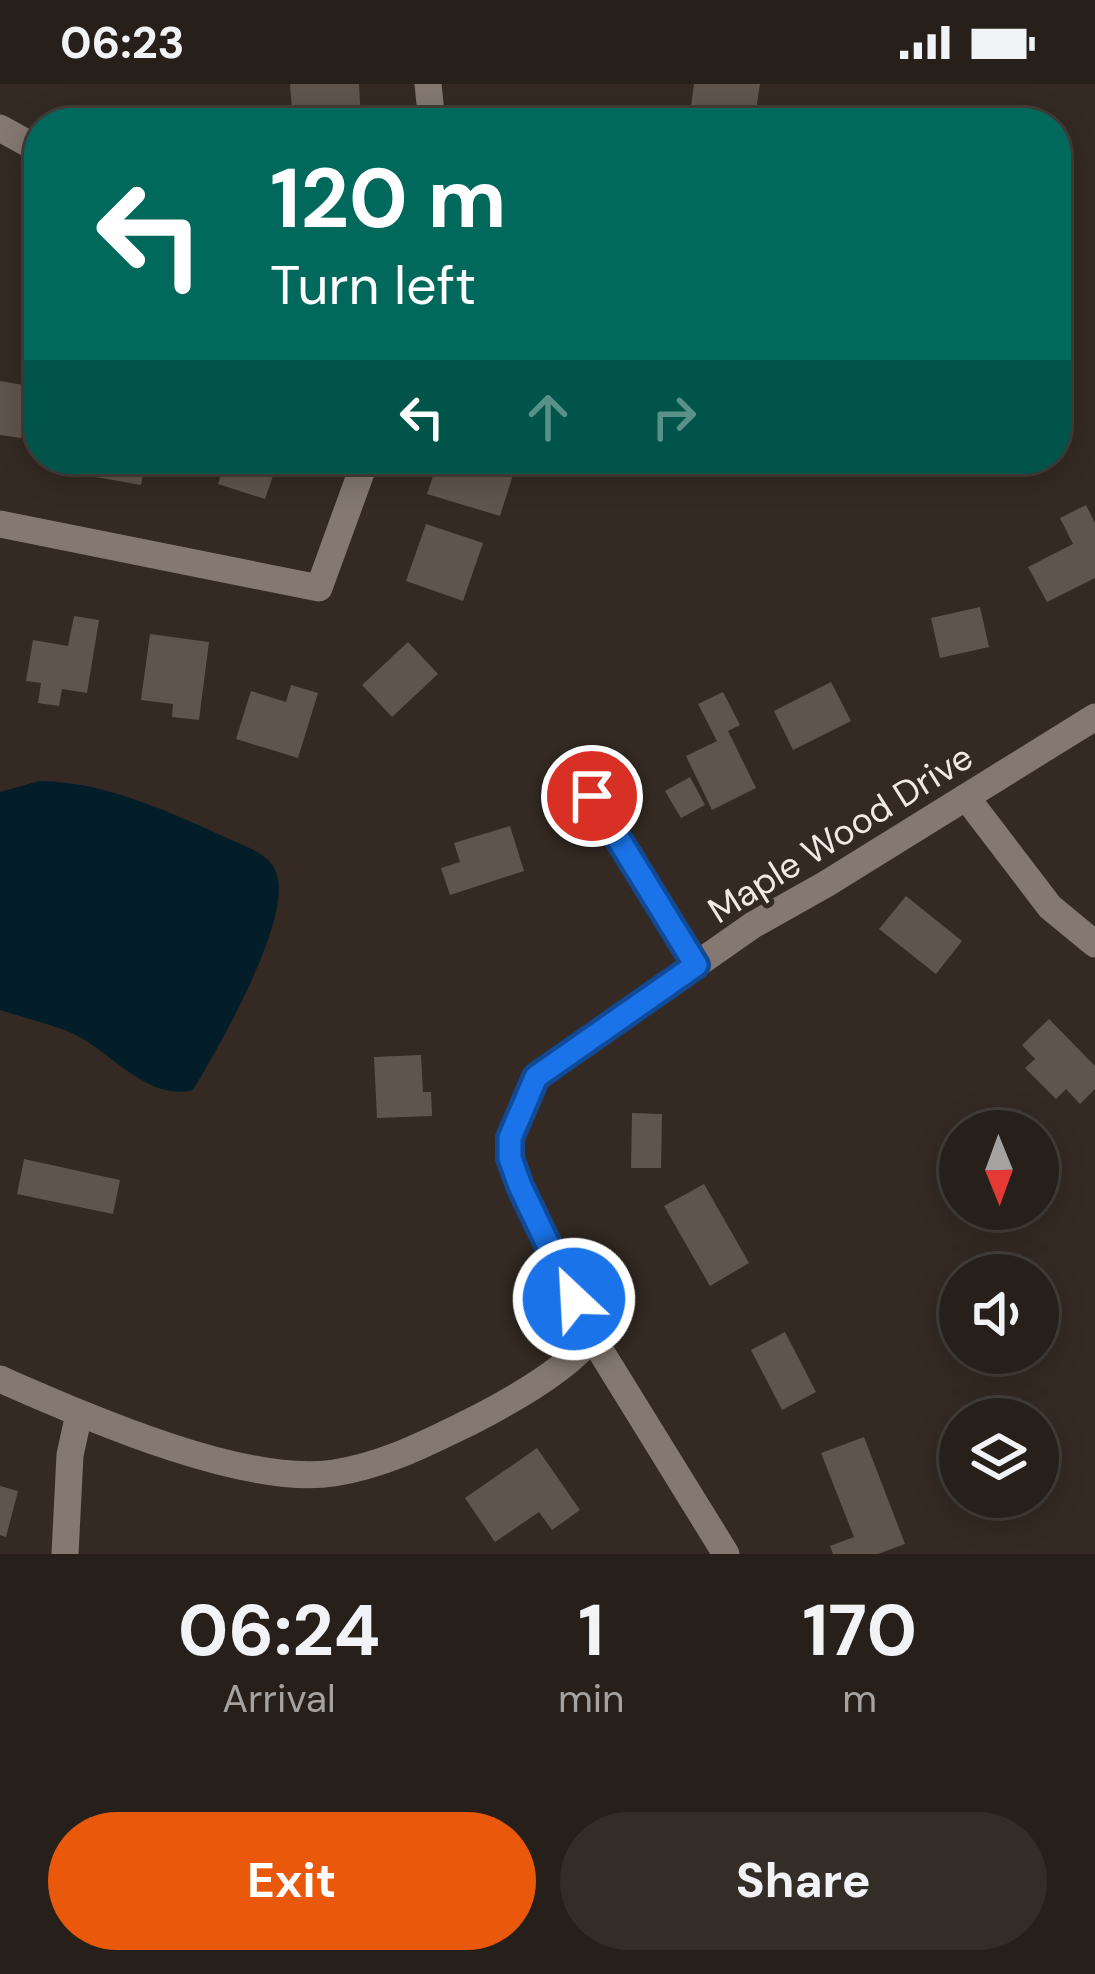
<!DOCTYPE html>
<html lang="en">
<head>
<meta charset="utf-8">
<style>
  :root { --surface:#27201a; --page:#332d27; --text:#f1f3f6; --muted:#a4a3a2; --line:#433e39; --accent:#ea580c }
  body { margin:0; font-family:"DM Sans",sans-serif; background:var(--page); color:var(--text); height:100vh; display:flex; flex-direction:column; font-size:45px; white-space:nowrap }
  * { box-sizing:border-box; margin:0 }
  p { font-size:39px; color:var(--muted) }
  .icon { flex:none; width:66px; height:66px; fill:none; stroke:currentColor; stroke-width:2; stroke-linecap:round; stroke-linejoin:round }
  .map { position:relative; height:1470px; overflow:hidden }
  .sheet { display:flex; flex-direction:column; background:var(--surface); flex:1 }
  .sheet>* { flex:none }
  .hud { position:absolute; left:24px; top:24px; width:1047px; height:366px; border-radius:48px; box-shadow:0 6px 30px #0003,0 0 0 3px var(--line); background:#00695c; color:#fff; overflow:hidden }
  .needle { width:78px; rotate:179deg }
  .fabs { position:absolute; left:939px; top:1026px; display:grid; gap:24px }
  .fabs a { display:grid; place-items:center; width:120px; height:120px; border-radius:50%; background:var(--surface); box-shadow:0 6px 30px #0003,0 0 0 3px var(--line); font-size:60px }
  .pin { position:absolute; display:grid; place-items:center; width:102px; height:102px; color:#fff; margin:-51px; border:6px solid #fff; border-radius:50%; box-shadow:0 3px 12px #0007 }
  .me { position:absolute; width:132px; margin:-66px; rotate:335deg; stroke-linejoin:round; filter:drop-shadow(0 0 9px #0008) }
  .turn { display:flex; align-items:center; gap:42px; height:252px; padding:0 48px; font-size:54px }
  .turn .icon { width:156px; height:156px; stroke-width:2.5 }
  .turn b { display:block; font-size:84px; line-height:102px }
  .lanes { display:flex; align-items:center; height:114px; padding:0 48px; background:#0003; justify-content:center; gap:60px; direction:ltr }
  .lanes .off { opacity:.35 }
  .eta { display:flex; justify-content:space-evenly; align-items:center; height:204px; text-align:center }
  .eta b { font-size:72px; font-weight:700; line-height:84px }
  .primary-button { display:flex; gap:24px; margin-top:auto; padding:24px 48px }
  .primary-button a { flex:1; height:138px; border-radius:72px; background:var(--accent); color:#fff; font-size:48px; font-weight:700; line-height:138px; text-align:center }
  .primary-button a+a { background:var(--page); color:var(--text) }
  .status { display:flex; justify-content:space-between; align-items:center; height:84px; padding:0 60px; background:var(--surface); direction:ltr }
  .status svg { height:33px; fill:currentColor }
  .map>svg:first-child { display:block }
  .water { fill:#041e29 }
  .building { fill:#60554c }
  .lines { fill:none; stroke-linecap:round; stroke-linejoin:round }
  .minor { stroke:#847870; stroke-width:27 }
  .route-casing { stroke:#114b97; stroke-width:30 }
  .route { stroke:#1a73e8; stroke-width:21 }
  .labels { text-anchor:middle; stroke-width:10; stroke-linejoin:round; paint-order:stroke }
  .street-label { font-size:36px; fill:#f0e9e4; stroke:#342a23 }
</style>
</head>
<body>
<div class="status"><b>06:23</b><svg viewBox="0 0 49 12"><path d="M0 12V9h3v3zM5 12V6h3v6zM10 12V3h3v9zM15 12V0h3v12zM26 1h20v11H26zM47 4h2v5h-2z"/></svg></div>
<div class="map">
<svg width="1095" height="1470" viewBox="0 0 1095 1470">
  <rect width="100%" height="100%" fill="#342a23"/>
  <!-- water -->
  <path class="water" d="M39 697C115 698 183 735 252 765 264 772 273 777 277 791 291 838 219 963 193 1006 149 1018 111 968 74 950 51 940 24 934 0 926V708Z"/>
  <!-- building -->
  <g class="building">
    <polygon points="290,0 359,0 361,38 293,39"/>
    <polygon points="694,0 760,0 754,39 690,30"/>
    <polygon points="0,297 30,302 21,354 0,351"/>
    <polygon points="82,375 146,375 141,401 79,390"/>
    <polygon points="226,375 295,375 291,388 276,383 265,415 218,400"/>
    <polygon points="448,375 518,375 500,432 427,410 436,383 445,386"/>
    <polygon points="1086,421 1095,439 1095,494 1047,518 1028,483 1073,460 1060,434"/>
    <polygon points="426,440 483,459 463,517 406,497"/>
    <polygon points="980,523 989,563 940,574 931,534"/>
    <polygon points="74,532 99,536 87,609 62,605 59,622 38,619 41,599 26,597 33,556 68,562"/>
    <polygon points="150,550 209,558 199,636 172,633 173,620 141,616"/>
    <polygon points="408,558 438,590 392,633 362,601"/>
    <polygon points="831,598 851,637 793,666 774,627"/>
    <polygon points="291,601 318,609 298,674 236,655 251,607 286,618"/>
    <polygon points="723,608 740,641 728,647 756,704 712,726 686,672 717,657 698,620"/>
    <polygon points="690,693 705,721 681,734 665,707"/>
    <polygon points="510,742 524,787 450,811 441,784 460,778 454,759"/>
    <polygon points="906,812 962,857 936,890 879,845"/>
    <polygon points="1049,935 1095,982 1095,1005 1080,1020 1066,1005 1056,1015 1025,984 1035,975 1022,961"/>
    <polygon points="421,971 423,1008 431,1008 432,1032 377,1034 374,973"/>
    <polygon points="632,1029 662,1030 661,1084 631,1084"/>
    <polygon points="24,1075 120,1096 113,1130 17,1110"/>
    <polygon points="704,1100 749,1179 710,1202 664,1122"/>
    <polygon points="785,1248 816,1308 782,1326 751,1266"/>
    <polygon points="864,1353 905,1460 878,1470 833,1470 830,1462 854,1453 821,1369"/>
    <polygon points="537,1364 580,1426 552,1446 539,1428 495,1458 465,1414"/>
    <polygon points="0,1402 18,1407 6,1453 0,1451"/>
  </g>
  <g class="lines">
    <!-- minor -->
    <g class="minor">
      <polyline points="428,0 432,39"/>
      <polyline points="0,44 38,65"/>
      <polyline points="0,440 319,504 366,375"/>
      <polyline points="592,712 696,881"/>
      <polyline points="966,713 1050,823 1095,860"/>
      <path d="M0 1295C85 1332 244 1403 334 1389 385 1381 427 1359 472 1337 509 1318 567 1286 592 1253"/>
      <polyline points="65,1470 70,1371 79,1330"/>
      <polyline points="726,1470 592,1253 520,1102 510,1074 510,1054 536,993 753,841 826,800 1095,633"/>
    </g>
  </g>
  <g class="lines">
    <!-- route casing -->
    <g class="route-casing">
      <polyline id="route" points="574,1215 520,1102 510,1074 510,1054 536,993 696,881 592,712"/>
    </g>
    <!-- route -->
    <use href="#route" class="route"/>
  </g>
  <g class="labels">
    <!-- street labels -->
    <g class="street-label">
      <text transform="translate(840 749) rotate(-32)" y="13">Maple Wood Drive</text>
    </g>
  </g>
</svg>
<div class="fabs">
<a><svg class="needle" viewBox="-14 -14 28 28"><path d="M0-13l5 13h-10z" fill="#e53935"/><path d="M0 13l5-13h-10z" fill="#a4a3a2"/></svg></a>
<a><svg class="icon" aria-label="sound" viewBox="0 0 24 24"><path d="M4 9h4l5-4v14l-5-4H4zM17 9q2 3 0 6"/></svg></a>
<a><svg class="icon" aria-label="layers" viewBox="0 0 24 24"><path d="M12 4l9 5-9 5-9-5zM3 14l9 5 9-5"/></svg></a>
</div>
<div class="pin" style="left:592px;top:712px;background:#d93025"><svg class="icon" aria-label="arrive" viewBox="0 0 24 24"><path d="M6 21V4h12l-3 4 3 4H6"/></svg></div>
<svg class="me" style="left:574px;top:1215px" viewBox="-20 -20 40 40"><circle r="17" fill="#1a73e8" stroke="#fff" stroke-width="3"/><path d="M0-11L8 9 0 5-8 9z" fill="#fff"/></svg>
<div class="hud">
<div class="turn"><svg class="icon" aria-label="left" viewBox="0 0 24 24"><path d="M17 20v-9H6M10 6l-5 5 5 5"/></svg><div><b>120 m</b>Turn left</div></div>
<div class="lanes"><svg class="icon" aria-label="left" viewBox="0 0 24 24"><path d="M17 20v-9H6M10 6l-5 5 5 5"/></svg><svg class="icon off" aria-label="ahead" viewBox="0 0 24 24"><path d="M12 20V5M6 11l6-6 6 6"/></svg><svg class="icon off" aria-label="right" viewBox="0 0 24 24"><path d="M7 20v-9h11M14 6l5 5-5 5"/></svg></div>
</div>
</div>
<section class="sheet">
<div class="eta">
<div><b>06:24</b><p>Arrival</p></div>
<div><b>1</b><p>min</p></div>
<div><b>170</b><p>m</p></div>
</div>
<div class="primary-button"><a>Exit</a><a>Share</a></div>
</section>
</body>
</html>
